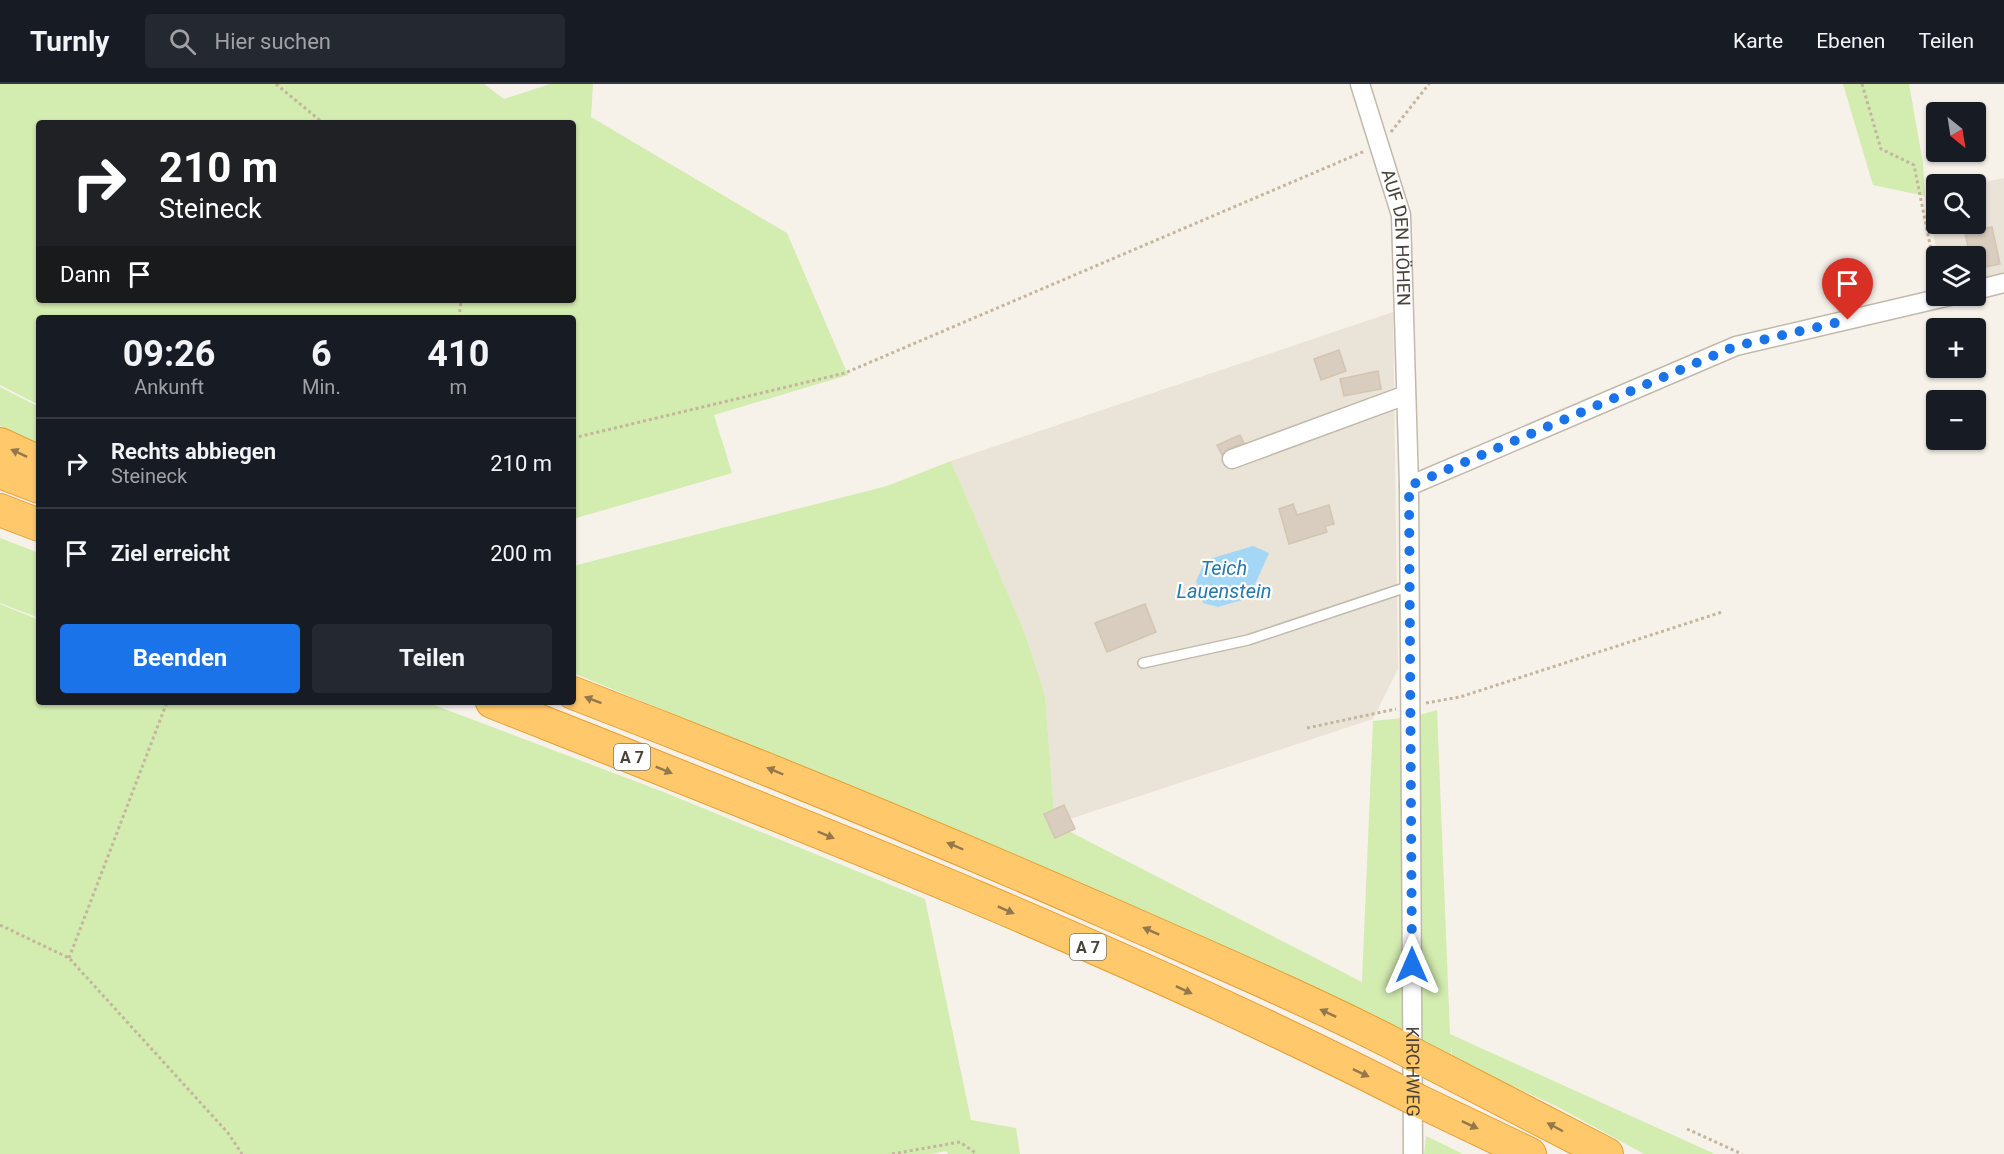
<!DOCTYPE html>
<html lang="de">
<head>
<meta charset="utf-8">
<style>
  :root { --surface:#171b24; --page:#242831; --text:#f1f3f6; --muted:#9ea1a6; --line:#363941; --accent:#1a73e8 }
  body { margin:0; font-family:Roboto,sans-serif; background:var(--page); color:var(--text); height:100vh; display:flex; flex-direction:column; font-size:22px; white-space:nowrap }
  * { box-sizing:border-box; margin:0 }
  p { font-size:20px; color:var(--muted) }
  .icon { flex:none; width:33px; height:33px; fill:none; stroke:currentColor; stroke-width:2; stroke-linecap:round; stroke-linejoin:round }
  .map { position:relative; flex:1; overflow:hidden }
  .drawer { position:absolute; left:36px; top:231px; width:540px; height:390px; display:flex; flex-direction:column; background:var(--surface); border-radius:6px; box-shadow:0 2px 4px #0004 }
  .drawer>* { flex:none }
  .guide { position:absolute; left:36px; top:36px; width:540px; height:183px; border-radius:6px; box-shadow:0 2px 4px #0004; background:#202124; color:#fff; overflow:hidden }
  .needle { width:39px; rotate:150deg }
  .controls { position:absolute; left:1926px; top:18px; display:grid; gap:12px }
  .controls a { display:grid; place-items:center; width:60px; height:60px; border-radius:6px; background:var(--surface); box-shadow:0 2px 4px #0004; font-size:30px }
  .pin { position:absolute; display:grid; place-items:center; width:51px; height:51px; color:#fff; margin:-62px -26px; border-radius:50% 50% 50% 0; rotate:-45deg; box-shadow:0 0 6px #0007 }
  .pin .icon { rotate:45deg }
  .me { position:absolute; width:66px; margin:-33px; rotate:0deg; stroke-linejoin:round; filter:drop-shadow(0 0 4px #0008) }
  .turn { display:flex; align-items:center; gap:21px; height:126px; padding:0 24px; font-size:27px }
  .turn .icon { width:78px; height:78px; stroke-width:2.5 }
  .turn b { display:block; font-size:42px; line-height:51px }
  .then { display:flex; align-items:center; height:57px; padding:0 24px; background:#0003; gap:12px; font-size:22px }
  .eta { display:flex; justify-content:space-evenly; align-items:center; height:102px; text-align:center }
  .eta b { font-size:36px; font-weight:700; line-height:42px }
  .button { display:flex; gap:12px; margin-top:auto; padding:12px 24px }
  .button a { flex:1; height:69px; border-radius:6px; background:var(--accent); color:#fff; font-size:24px; font-weight:700; line-height:69px; text-align:center }
  .button a+a { background:var(--page); color:var(--text) }
  ul { padding:0; list-style:none }
  li { display:flex; align-items:center; gap:18px; height:90px; padding:0 24px; border-top:2px solid var(--line) }
  li div { flex:1 }
  li b { display:block; font-size:22px }
  li em { font-style:normal }
  header { display:flex; align-items:center; gap:36px; box-sizing:border-box; height:84px; padding:0 30px; background:var(--surface); border-bottom:2px solid var(--line) }
  header strong { font-size:28px }
  nav { display:flex; gap:33px; margin-inline-start:auto; font-size:21px }
  .search { width:420px; height:54px; background:var(--page); display:flex; align-items:center; gap:15px; box-sizing:border-box; padding:0 21px; border-radius:6px; color:var(--muted); font-size:22px }
  .map>svg:first-child { display:block }
  .residential { fill:#eae3d7 }
  .green { fill:#d3ecb0; fill-rule:evenodd }
  .water { fill:#a3d7f5 }
  .building { fill:#d8cdbe; stroke:#d3c5b1; stroke-width:1.5 }
  .lines { fill:none; stroke-linecap:round; stroke-linejoin:round }
  .service-casing { stroke:#c2b9ab; stroke-width:12 }
  .minor-casing { stroke:#c2b9ab; stroke-width:21 }
  .motorway-casing { stroke:#e79e32; stroke-width:34 }
  .path { stroke:#c5b59c; stroke-width:3; stroke-dasharray:3 3; stroke-linecap:butt }
  .service { stroke:#fff; stroke-width:9 }
  .minor { stroke:#fff; stroke-width:18 }
  .motorway { stroke:#ffc86b; stroke-width:32 }
  .motorway-bridge-casing { stroke:#e79e32; stroke-width:34; stroke-linecap:butt }
  .motorway-bridge { stroke:#ffc86b; stroke-width:32 }
  .oneway { fill:#92784c }
  .route { stroke:#1a73e8; stroke-width:10; stroke-dasharray:0 18 }
  .labels { text-anchor:middle; stroke-width:4.5; stroke-linejoin:round; paint-order:stroke }
  .shield { fill:#fff; stroke:#807b73; stroke-width:1.5 }
  .shield-label { font-size:16px; font-weight:bold; fill:#4a4237 }
  .street-label { font-size:18px; fill:#4a4237; stroke:#fff }
  .water-label { font-size:20px; font-style:italic; fill:#2678ad; stroke:#fff }
</style>
</head>
<body>
<header>
<strong>Turnly</strong>
<div class="search"><svg class="icon" aria-label="search" viewBox="0 0 24 24"><circle cx="10" cy="10" r="6"/><path d="M15 15l6 6"/></svg>Hier suchen</div>
<nav><a>Karte</a><a>Ebenen</a><a>Teilen</a></nav>
</header>
<div class="map">
<svg width="2004" height="1070" viewBox="0 0 2004 1070">
  <rect width="100%" height="100%" fill="#f6f2ea"/>
  <!-- residential -->
  <g class="residential">
    <polygon points="2004,94 2004,193 1976,200 1976,172 1938,172 1925,112 1936,109 1936,140 1976,140 1975,100"/>
    <polygon points="1393,228 1398,585 1373,635 1055,740 1045,611 1026,552 951,377"/>
  </g>
  <!-- green -->
  <g class="green">
    <path d="M0 0H484L504 15 550 0H593L591 33 787 149 848 291 714 331 732 389 573 435V234H39V321L0 301ZM39 39H573V216H39Z"/>
    <polygon points="1843,0 1909,0 1923,79 1925,112 1873,101"/>
    <polygon points="0,303 39,323 39,360 0,342"/>
    <polygon points="951,377 1026,552 1045,611 1055,740 1362,898 1373,637 1412,633 1437,626 1450,950 1715,1070 1644,1070 1556,1022 1452,974 1451,961 1451,974 1013,769 573,589 573,482 887,402"/>
    <polygon points="0,454 39,469 39,534 0,519"/>
    <polygon points="0,520 39,536 39,618 426,618 661,707 925,815 971,1036 1016,1044 1020,1070 948,1070 946,1067 931,1070 0,1070"/>
    <polygon points="1426,1052 1463,1070 1424,1070"/>
  </g>
  <!-- water -->
  <polygon class="water" points="1253,462 1269,469 1249,514 1218,523 1203,519 1196,497 1206,476"/>
  <!-- building -->
  <g class="building">
    <polygon points="1992,143 2000,180 1985,183 1983,172 1970,172 1965,149"/>
    <polygon points="1339,266 1346,287 1321,296 1314,275"/>
    <polygon points="1378,287 1381,305 1344,312 1340,295"/>
    <polygon points="1240,351 1244,359 1228,365 1222,371 1217,361"/>
    <polygon points="1293,420 1297,431 1329,421 1334,440 1325,442 1327,448 1289,460 1279,425"/>
    <polygon points="1145,520 1156,548 1107,568 1095,539"/>
    <polygon points="1064,721 1075,745 1055,754 1044,730"/>
  </g>
  <g class="lines">
    <!-- service casing -->
    <g class="service-casing">
      <polyline id="service" points="1143,579 1248,556 1410,502"/>
    </g>
    <!-- minor casing -->
    <g class="minor-casing">
      <g id="minor">
        <path id="s1" d="M1360 0 1401 131 1409 402 1413 1070"/>
        <polyline points="1976,206 2004,199"/>
        <polyline points="1232,375 1406,311"/>
        <polyline points="1409,402 1736,262 1950,212"/>
      </g>
    </g>
    <!-- motorway casing -->
    <g class="motorway-casing">
      <g id="motorway">
        <polyline points="0,360 39,378"/>
        <polyline points="0,388 39,403"/>
        <polyline points="0,426 39,441"/>
        <path d="M573 609C755 679 936 753 1115 832 1210 874 1307 915 1400 963"/>
        <path d="M492 618C798 739 1105 858 1399 1007"/>
        <polyline points="1417,972 1607,1070"/>
        <polyline points="1417,1016 1530,1070"/>
      </g>
    </g>
    <!-- path -->
    <g class="path">
      <polyline points="276,0 323,39"/>
      <polyline points="1862,0 1881,65 1914,81 1936,191"/>
      <polyline points="1391,48 1429,0"/>
      <polyline points="459,234 461,216"/>
      <polyline points="573,354 845,289 1365,67"/>
      <polyline points="1426,619 1460,613 1722,528"/>
      <polyline points="1307,644 1396,625"/>
      <polyline points="0,841 69,874 228,1049 242,1070"/>
      <polyline points="69,874 167,618"/>
      <polyline points="1687,1045 1742,1070"/>
      <polyline points="892,1070 960,1058 977,1070"/>
    </g>
    <!-- service -->
    <use href="#service" class="service"/>
    <!-- minor -->
    <use href="#minor" class="minor"/>
    <!-- motorway -->
    <use href="#motorway" class="motorway"/>
    <!-- motorway-bridge casing -->
    <g class="motorway-bridge-casing">
      <g id="motorway-bridge">
        <polyline points="1400,963 1417,972"/>
        <polyline points="1399,1007 1417,1016"/>
      </g>
    </g>
    <!-- motorway-bridge -->
    <use href="#motorway-bridge" class="motorway-bridge"/>
  </g>
  <!-- one-way arrows -->
  <defs><path id="oneway-solid" d="M-6-.8H1V-3.2L6.5 0L1 3.2V.8H-6Z" transform="scale(1.5)"/></defs>
  <g class="oneway">
    <use href="#oneway-solid" transform="translate(19 369) rotate(-155)"/>
    <use href="#oneway-solid" transform="translate(593 616) rotate(-159)"/>
    <use href="#oneway-solid" transform="translate(664 686) rotate(22)"/>
    <use href="#oneway-solid" transform="translate(775 687) rotate(-157)"/>
    <use href="#oneway-solid" transform="translate(826 751) rotate(23)"/>
    <use href="#oneway-solid" transform="translate(955 762) rotate(-157)"/>
    <use href="#oneway-solid" transform="translate(1006 826) rotate(24)"/>
    <use href="#oneway-solid" transform="translate(1151 847) rotate(-156)"/>
    <use href="#oneway-solid" transform="translate(1184 906) rotate(25)"/>
    <use href="#oneway-solid" transform="translate(1328 929) rotate(-155)"/>
    <use href="#oneway-solid" transform="translate(1361 989) rotate(25)"/>
    <use href="#oneway-solid" transform="translate(1470 1041) rotate(25)"/>
    <use href="#oneway-solid" transform="translate(1555 1043) rotate(-152)"/>
  </g>
  <g class="lines">
    <!-- route -->
    <polyline class="route" points="1412,881 1409,402 1736,262 1848,236"/>
  </g>
  <g class="labels">
    <!-- shield labels -->
    <g class="shield">
      <rect x="614" y="660" width="36" height="26" rx="4.5"/>
      <rect x="1070" y="850" width="36" height="26" rx="4.5"/>
    </g>
    <g class="shield-label">
      <text x="632" y="679">A 7</text>
      <text x="1088" y="869">A 7</text>
    </g>
    <!-- street labels -->
    <g class="street-label">
      <text dy="6" stroke="none"><textPath href="#s1" startOffset="159">AUF DEN HÖHEN</textPath></text>
      <text dy="6" stroke="none"><textPath href="#s1" startOffset="994">KIRCHWEG</textPath></text>
    </g>
    <!-- water labels -->
    <g class="water-label">
      <text x="1224" y="491">Teich<tspan x="1224" dy="23">Lauenstein</tspan></text>
    </g>
  </g>
</svg>
<div class="controls">
<a><svg class="needle" viewBox="-14 -14 28 28"><path d="M0-13l5 13h-10z" fill="#e53935"/><path d="M0 13l5-13h-10z" fill="#9ea1a6"/></svg></a>
<a><svg class="icon" aria-label="search" viewBox="0 0 24 24"><circle cx="10" cy="10" r="6"/><path d="M15 15l6 6"/></svg></a>
<a><svg class="icon" aria-label="layers" viewBox="0 0 24 24"><path d="M12 4l9 5-9 5-9-5zM3 14l9 5 9-5"/></svg></a>
<a>+</a>
<a>−</a>
</div>
<div class="pin" style="left:1848px;top:236px;background:#d93025"><svg class="icon" aria-label="arrive" viewBox="0 0 24 24"><path d="M6 21V4h12l-3 4 3 4H6"/></svg></div>
<svg class="me" style="left:1412px;top:881px" viewBox="-20 -20 40 40"><path d="M0-17L14 15 0 8-14 15z" fill="#1a73e8" stroke="#fff" stroke-width="4"/></svg>
<div class="guide">
<div class="turn"><svg class="icon" aria-label="right" viewBox="0 0 24 24"><path d="M7 20v-9h11M14 6l5 5-5 5"/></svg><div><b>210 m</b>Steineck</div></div>
<div class="then">Dann<svg class="icon" aria-label="arrive" viewBox="0 0 24 24"><path d="M6 21V4h12l-3 4 3 4H6"/></svg></div>
</div>
<section class="drawer">
<div class="eta">
<div><b>09:26</b><p>Ankunft</p></div>
<div><b>6</b><p>Min.</p></div>
<div><b>410</b><p>m</p></div>
</div>
<ul>
<li><svg class="icon" aria-label="right" viewBox="0 0 24 24"><path d="M7 20v-9h11M14 6l5 5-5 5"/></svg><div><b>Rechts abbiegen</b><p>Steineck</p></div><em>210 m</em></li>
<li><svg class="icon" aria-label="arrive" viewBox="0 0 24 24"><path d="M6 21V4h12l-3 4 3 4H6"/></svg><div><b>Ziel erreicht</b></div><em>200 m</em></li>
</ul>
<div class="button"><a>Beenden</a><a>Teilen</a></div>
</section>
</div>
</body>
</html>
